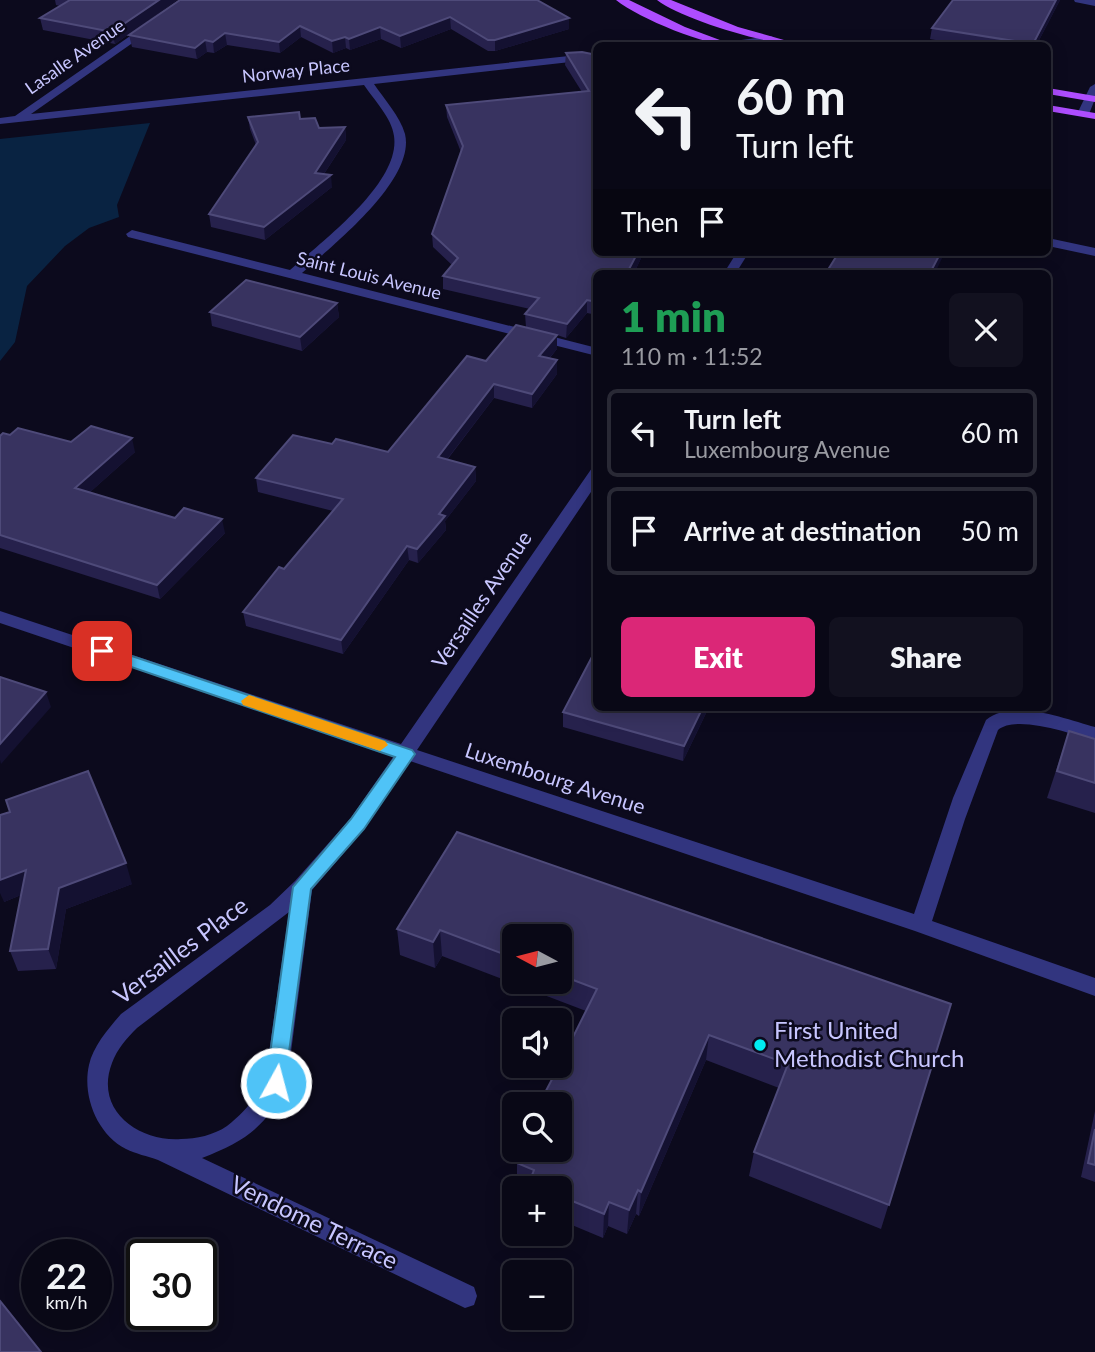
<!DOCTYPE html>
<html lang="en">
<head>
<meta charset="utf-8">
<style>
  :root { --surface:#090816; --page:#12111f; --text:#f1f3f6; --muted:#999aa1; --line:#292935; --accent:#db2777 }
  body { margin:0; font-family:Lato,sans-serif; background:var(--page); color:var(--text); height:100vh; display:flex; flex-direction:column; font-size:26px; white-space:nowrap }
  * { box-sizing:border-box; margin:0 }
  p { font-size:23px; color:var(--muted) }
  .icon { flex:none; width:38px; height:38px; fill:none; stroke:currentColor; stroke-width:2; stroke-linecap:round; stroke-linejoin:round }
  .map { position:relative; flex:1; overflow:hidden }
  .sheet { position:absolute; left:593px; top:270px; width:458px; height:441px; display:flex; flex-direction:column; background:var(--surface); border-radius:10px; box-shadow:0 4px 18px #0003,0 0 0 2px var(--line) }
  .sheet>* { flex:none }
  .guide { position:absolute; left:593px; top:42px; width:458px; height:214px; border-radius:10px; box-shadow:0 4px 18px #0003,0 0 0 2px var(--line); background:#090816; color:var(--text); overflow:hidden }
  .needle { width:46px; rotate:277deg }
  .fabs { position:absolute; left:502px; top:924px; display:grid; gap:14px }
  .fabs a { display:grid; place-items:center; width:70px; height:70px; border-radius:10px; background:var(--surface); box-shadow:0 4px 18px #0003,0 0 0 2px var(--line); font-size:35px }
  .speed { position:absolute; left:21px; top:1239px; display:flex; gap:14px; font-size:35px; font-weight:700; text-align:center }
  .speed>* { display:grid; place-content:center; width:91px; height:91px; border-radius:50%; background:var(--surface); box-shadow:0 4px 18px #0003,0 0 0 2px var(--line); line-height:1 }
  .speed small { font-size:18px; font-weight:400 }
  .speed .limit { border:4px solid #111; border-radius:10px; background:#fff; color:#111 }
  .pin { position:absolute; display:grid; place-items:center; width:60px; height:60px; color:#fff; margin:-30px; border-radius:14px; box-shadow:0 4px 10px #0006 }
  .me { position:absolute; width:77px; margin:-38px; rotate:7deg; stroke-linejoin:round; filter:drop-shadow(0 0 5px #0008) }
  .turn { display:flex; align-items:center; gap:24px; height:147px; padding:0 28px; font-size:32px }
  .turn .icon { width:91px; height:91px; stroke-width:2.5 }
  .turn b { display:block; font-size:49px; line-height:60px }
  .then { display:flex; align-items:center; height:66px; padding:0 28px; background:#0003; gap:14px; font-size:26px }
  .round { display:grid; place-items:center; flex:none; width:74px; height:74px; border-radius:10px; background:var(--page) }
  .head { display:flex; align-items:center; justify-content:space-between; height:119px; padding:0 28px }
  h1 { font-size:42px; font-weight:800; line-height:52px; color:#1e9e55 }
  .button { display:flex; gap:14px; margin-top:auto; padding:14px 28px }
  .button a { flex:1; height:80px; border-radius:10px; background:var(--accent); color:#fff; font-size:28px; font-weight:800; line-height:80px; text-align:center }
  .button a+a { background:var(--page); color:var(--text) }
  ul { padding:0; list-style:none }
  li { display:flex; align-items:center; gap:21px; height:88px; margin:0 14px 10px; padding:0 14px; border:4px solid var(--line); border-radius:10px }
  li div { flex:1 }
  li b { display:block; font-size:26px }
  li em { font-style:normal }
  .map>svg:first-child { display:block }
  .water { fill:#092342 }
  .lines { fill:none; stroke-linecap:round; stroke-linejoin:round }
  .minor { fill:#32357f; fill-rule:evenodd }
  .major { fill:#ae4dff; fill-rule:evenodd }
  .wall { fill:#26214c; fill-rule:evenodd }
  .shaded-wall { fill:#141131 }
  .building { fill:#383360; stroke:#4e4a79; stroke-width:2 }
  .route { fill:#4fc3f7; stroke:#337fa1; stroke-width:2 }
  .slow { fill:#f59e0b }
  .poi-dot { fill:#00ecf1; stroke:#0c0a1d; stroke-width:2.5 }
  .labels { text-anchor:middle; stroke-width:5; stroke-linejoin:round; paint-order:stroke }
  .far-street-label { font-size:18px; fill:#c8c6ff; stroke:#0c0a1d }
  .street-label { font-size:21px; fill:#c8c6ff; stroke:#0c0a1d }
  .near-street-label { font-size:24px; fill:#c8c6ff; stroke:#0c0a1d }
  .near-poi-label { font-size:24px; fill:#c8c6ff; stroke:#0c0a1d; text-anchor:start }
</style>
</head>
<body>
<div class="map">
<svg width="1095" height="1352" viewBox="0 0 1095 1352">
  <rect width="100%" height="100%" fill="#0c0a1d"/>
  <!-- water -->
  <polygon class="water" points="150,123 117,205 119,217 89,228 65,246 27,286 15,342 0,361 0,139"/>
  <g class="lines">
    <!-- minor -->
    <g class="minor">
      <path d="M182 0H194L31 114 597 53V59L374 84C384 99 400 116 405 134 416 180 332 246 302 273L597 348V356L128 237 126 234 132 230 290 270C321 242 401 183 394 136 392 118 374 100 364 85L0 124V118L15 116Z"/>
      <polygon points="1074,0 1095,0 1095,6 1075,2"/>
      <polygon points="771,36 776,39 775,41 737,46 696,46"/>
      <polygon points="1095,84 1095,99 1089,114 1079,116 1077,114 1090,87"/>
      <polygon points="1048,238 1095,248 1095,256 1048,246"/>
      <polygon points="737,252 749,252 736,273 724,273"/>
      <path d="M597 466V483L417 750 914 914 953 798 986 720C1013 698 1065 719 1095 727V741C1073 734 1016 714 998 730L965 819 932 921 1095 978V996L915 931 410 761 364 829 312 890 287 1083C267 1127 245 1141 202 1158L474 1287 477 1296 474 1305 465 1308 158 1160C147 1156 136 1154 126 1149 97 1134 82 1096 89 1065 93 1046 109 1028 121 1014L270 905 295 881 350 819 394 756 0 623V611L401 744 592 468ZM289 912 265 1081C255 1099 244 1113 227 1126 214 1135 196 1139 181 1139 138 1142 94 1110 112 1063 117 1049 127 1038 137 1028Z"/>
    </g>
    <!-- major -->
    <g class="major">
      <path d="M616 0H629L685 27 736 46C706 46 640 19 616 0Z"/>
      <path d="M657 0H671L738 27 805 46C771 46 683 20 657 0Z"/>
      <polygon points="1048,88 1095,96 1095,102 1048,94"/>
      <polygon points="1048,105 1095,113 1095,119 1048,111"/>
    </g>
  </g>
  <!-- wall -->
  <g class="wall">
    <polygon points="55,0 177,0 115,44 43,30 40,18 60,6 56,5"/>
    <polygon points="537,0 569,29 495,51 488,51 451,29 401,48 381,39 350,50 346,48 333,53 301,37 280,53 227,45 214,53 207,52 197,59 132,47 129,35"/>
    <polygon points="953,0 1060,0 1036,46 968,46 930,39 932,28"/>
    <polygon points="582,52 644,252 634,273 597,273 597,315 587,313 566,338 557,335 557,349 549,359 557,360 557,374 532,408 494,398 447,460 475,467 476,481 445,521 446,530 418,563 409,560 343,654 246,626 243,612 284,569 333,511 258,492 256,478 332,444 388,452 486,361 526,327 525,314 530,309 443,289 443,276 452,265 433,247 432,234 461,152 447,117 446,105 582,92 565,65 566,53"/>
    <polygon points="248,117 300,119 319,128 345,127 346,140 324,174 332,187 265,240 211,227 209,214 256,145 250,129"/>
    <polygon points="337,303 339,317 302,351 212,326 210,312"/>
    <polygon points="0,436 71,442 135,452 89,493 225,533 160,599 0,548"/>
    <polygon points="597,707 709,707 683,761 563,727 563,712"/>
    <polygon points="1069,731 1095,739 1095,813 1047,798"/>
    <polygon points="10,812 132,884 66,909 56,969 18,971 10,951 21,895 4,902"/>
    <path d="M457 832 951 1004 881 1229 749 1176 754 1152 779 1088 706 1060 639 1216 636 1214 627 1234 608 1226 603 1238 560 1220V1188H521L517 1187V1163L521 1154V1150H560L586 1011 442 956 435 968 400 955 397 929ZM514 936H560V982H514Z"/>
    <polygon points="1095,1111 1095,1182 1081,1177"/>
  </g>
  <!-- shaded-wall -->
  <g class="shaded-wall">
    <polygon points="159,0 177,0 115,44 112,32"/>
    <polygon points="1056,0 1060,0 1036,46 1033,46"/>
    <polygon points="450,17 451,29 401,48 400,36"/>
    <polygon points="569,18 569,29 495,51 495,40"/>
    <polygon points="300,26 301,37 280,53 279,42"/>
    <polygon points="380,27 381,39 350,50 349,39"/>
    <polygon points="225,33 227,45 214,53 213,42"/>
    <polygon points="345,37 346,48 333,53 332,41"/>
    <polygon points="205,40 207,52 197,59 195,48"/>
    <polygon points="345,127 346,140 316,186 315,173"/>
    <polygon points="331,175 332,187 265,240 264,227"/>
    <polygon points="638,252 644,252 634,273 627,273"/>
    <polygon points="941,252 945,252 935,273 930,273"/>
    <polygon points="587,300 587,313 566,338 567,324"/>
    <polygon points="337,303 339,317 302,351 300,337"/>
    <polygon points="557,335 557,349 539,370 539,356"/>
    <polygon points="557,360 557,374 532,408 532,394"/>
    <polygon points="494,384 494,398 438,471 438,457"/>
    <polygon points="132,438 135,452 79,502 75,488"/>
    <polygon points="475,467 476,481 445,521 446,530 418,563 417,549 439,514"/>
    <polygon points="222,519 225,533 160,599 157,585"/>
    <polygon points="407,546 409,560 343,654 341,640"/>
    <polygon points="46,692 51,707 1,764 0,760 0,744"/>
    <polygon points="703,707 709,707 683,761 684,746"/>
    <polygon points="126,863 132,884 66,909 56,969 48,949 59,888"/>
    <polygon points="26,870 33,890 4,902 0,893 0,880"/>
    <polygon points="440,930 442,956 435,968 433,942"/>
    <polygon points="709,1035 706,1060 639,1216 641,1192"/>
    <polygon points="638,1190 636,1214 627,1234 629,1210"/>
    <polygon points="609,1202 608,1226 603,1238 604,1214"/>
  </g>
  <!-- building -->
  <g class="building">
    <polygon points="70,0 159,0 112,32 40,18"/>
    <polygon points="180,0 537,0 569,18 495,40 488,40 450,17 400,36 380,27 349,39 345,37 332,41 300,26 279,42 225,33 213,42 205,40 195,48 129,35"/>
    <polygon points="953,0 1056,0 1033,44 932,28"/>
    <polygon points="582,52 597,55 597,252 638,252 627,273 597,273 597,302 587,300 567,324 525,314 539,298 443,276 458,258 432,234 463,146 446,105 589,91 566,53"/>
    <polygon points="299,112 300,119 315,118 319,128 345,127 315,173 331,175 264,227 209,214 258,142 248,117"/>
    <polygon points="839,252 941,252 930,273 826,273"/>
    <polygon points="246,280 337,303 300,337 210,312"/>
    <polygon points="516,325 557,335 539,356 557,360 532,394 494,384 438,457 475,467 439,514 445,516 417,549 407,546 341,640 243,612 279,567 284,569 343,499 256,478 293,435 332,444 336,439 388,452 467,356 486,361"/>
    <polygon points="91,426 132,438 75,488 175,518 184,508 222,519 157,585 0,535 0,436 3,433 10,435 18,428 71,442"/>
    <polygon points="594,653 597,654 597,707 703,707 684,746 563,712"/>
    <polygon points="0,677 46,692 0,744"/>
    <polygon points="1069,731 1095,739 1095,783 1057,771"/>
    <polygon points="88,771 126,863 59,888 48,949 10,951 26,870 0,880 0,815 10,812 6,800"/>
    <polygon points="457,832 951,1004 889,1205 754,1152 788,1064 709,1035 641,1192 638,1190 629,1210 609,1202 604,1214 560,1196 560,1188 542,1188 529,1183 534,1170 517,1163 523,1150 560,1150 560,1104 539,1104 559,1066 560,1066 560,1063 597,989 560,975 560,936 514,936 514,958 440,930 433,942 397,929"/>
    <polygon points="1095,1129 1095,1165 1088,1163"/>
    <polygon points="0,1301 41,1352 0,1352"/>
  </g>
  <!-- route -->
  <polygon class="route" points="102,646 412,750 415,754 364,829 311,889 284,1089 276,1092 269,1089 266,1083 293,887 351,819 395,757 96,655 94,651 96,647"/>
  <!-- slow -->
  <polygon class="slow" points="249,695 385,741 388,745 380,751 243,705 241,701"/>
  <!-- markers -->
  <circle class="poi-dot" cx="760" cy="1045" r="7"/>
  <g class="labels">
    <!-- far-street labels -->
    <g class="far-street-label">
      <text transform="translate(75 57) rotate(-35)" y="6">Lasalle Avenue</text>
      <text transform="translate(296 71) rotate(-6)" y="6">Norway Place</text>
      <text transform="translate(369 276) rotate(14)" y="6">Saint Louis Avenue</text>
    </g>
    <!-- street labels -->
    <g class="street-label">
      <text transform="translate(482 600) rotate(-56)" y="7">Versailles Avenue</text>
      <text transform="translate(555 779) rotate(18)" y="7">Luxembourg Avenue</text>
    </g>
    <!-- near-street labels -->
    <g class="near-street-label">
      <text transform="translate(181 951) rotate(-37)" y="8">Versailles Place</text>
      <text transform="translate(314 1223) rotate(26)" y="8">Vendome Terrace</text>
    </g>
    <!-- near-poi labels -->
    <g class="near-poi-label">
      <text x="774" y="1039">First United<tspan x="774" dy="28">Methodist Church</tspan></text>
    </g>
  </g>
</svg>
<div class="fabs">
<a><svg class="needle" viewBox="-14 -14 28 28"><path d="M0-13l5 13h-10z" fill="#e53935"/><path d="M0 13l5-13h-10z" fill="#999aa1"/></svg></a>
<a><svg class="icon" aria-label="sound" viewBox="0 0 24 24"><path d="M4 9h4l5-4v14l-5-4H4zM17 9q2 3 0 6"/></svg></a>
<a><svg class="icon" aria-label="search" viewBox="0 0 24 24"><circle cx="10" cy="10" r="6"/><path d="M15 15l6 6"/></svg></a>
<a>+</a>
<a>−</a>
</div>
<div class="speed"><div>22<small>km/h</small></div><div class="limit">30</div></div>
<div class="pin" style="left:102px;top:651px;background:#d93025"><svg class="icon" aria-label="arrive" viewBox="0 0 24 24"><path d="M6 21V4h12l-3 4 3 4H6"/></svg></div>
<svg class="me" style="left:276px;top:1083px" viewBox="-20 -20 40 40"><circle r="17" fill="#4fc3f7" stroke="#fff" stroke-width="3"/><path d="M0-11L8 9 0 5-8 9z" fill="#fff"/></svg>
<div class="guide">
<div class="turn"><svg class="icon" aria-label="left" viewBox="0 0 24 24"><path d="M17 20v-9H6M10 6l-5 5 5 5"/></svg><div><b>60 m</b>Turn left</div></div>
<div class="then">Then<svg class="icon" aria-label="arrive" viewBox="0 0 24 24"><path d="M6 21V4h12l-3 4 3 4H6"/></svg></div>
</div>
<section class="sheet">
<div class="head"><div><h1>1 min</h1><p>110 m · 11:52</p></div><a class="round"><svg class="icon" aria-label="close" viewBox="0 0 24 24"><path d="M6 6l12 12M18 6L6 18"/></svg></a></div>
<ul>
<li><svg class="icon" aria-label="left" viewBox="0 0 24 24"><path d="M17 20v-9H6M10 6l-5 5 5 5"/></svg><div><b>Turn left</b><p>Luxembourg Avenue</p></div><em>60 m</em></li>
<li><svg class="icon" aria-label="arrive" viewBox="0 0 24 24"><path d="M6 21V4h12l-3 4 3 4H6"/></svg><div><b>Arrive at destination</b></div><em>50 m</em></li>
</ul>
<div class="button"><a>Exit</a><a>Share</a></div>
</section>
</div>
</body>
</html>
